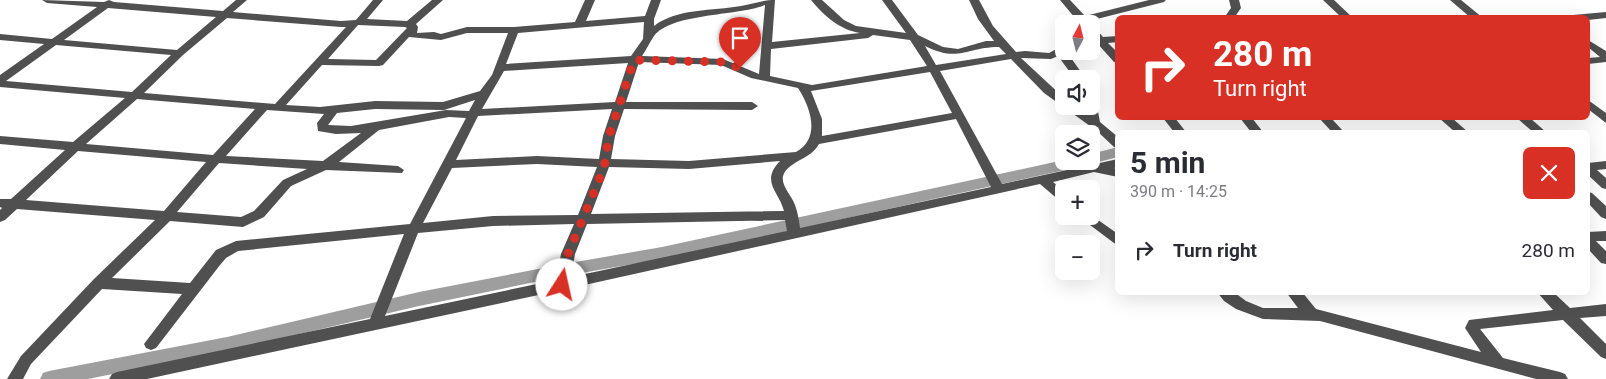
<!DOCTYPE html>
<html lang="en">
<head>
<meta charset="utf-8">
<style>
  :root { --surface:#fff; --page:#f2f2f3; --text:#2b2b33; --muted:#7c7c81 }
  body { margin:0; font-family:Roboto,sans-serif; background:var(--page); color:var(--text); height:100vh; display:flex; flex-direction:column; font-size:19px; white-space:nowrap }
  * { box-sizing:border-box; margin:0 }
  p { font-size:16px; color:var(--muted) }
  .icon { flex:none; width:28px; height:28px; fill:none; stroke:currentColor; stroke-width:2; stroke-linecap:round; stroke-linejoin:round }
  .map { position:relative; flex:1; overflow:hidden }
  .panel { position:absolute; left:1115px; top:130px; width:475px; height:165px; display:flex; flex-direction:column; background:var(--surface); border-radius:8px; box-shadow:0 5px 20px #0002 }
  .panel>* { flex:none }
  .hud { position:absolute; left:1115px; top:15px; width:475px; height:105px; border-radius:8px; box-shadow:0 5px 20px #0002; background:#d93025; color:#fff; overflow:hidden }
  .needle { width:32px; rotate:7deg }
  .controls { position:absolute; left:1055px; top:15px; display:grid; gap:10px }
  .controls a { display:grid; place-items:center; width:45px; height:45px; border-radius:8px; background:var(--surface); box-shadow:0 5px 20px #0002; font-size:25px }
  .pin { position:absolute; display:grid; place-items:center; width:42px; height:42px; color:#fff; margin:-51px -21px; border-radius:50% 50% 50% 0; rotate:-45deg; box-shadow:0 0 5px #0007 }
  .pin .icon { rotate:45deg }
  .me { position:absolute; width:55px; margin:-28px; rotate:10deg; stroke-linejoin:round; filter:drop-shadow(0 0 4px #0008) }
  .turn { display:flex; align-items:center; gap:18px; height:105px; padding:0 15px; font-size:22px }
  .turn .icon { width:65px; height:65px; stroke-width:2.5 }
  .turn b { display:block; font-size:35px; line-height:42px }
  .round { display:grid; place-items:center; flex:none; width:52px; height:52px; border-radius:8px; background:var(--page) }
  .head { display:flex; align-items:center; justify-content:space-between; height:85px; padding:0 15px }
  h1 { font-size:30px; font-weight:700; line-height:38px }
  ul { padding:0; list-style:none }
  li { display:flex; align-items:center; gap:15px; height:70px; padding:0 15px }
  li div { flex:1 }
  li b { display:block; font-size:19px }
  li em { font-style:normal }
  .map>svg:first-child { display:block }
  .lines { fill:none; stroke-linecap:round; stroke-linejoin:round }
  .river { fill:#9e9e9e; fill-rule:evenodd }
  .minor { fill:#505050; fill-rule:evenodd }
  .route { stroke:#d93025; stroke-width:9; stroke-dasharray:0 16.2 }
</style>
</head>
<body>
<div class="map">
<svg width="1606" height="379" viewBox="0 0 1606 379">
  <rect width="100%" height="100%" fill="#fff"/>
  <g class="lines">
    <!-- river -->
    <polygon class="river" points="1118,147 1118,157 1083,166 662,259 564,276 419,306 227,351 88,379 40,379 43,373 49,371 227,337 419,292 564,264 662,247 1064,160 1091,161 1091,154"/>
    <!-- minor -->
    <g class="minor">
      <path d="M42 0 104 2 109 0 114 2 223 11 236 0H247L233 12 341 21 356 20 373 0H383L367 19 407 21 432 0H443L416 24 418 27 417 33 434 32 441 34 467 27H514L575 22 585 0H595L586 21 645 16 651 0H661L654 19V26C677 8 713 11 741 6 753 4 762 0 775 0L772 42 860 33C840 30 823 15 811 0H822L844 20 856 26 906 33 882 0H892L918 35 943 47 958 49 986 41H994L978 19 969 0H979L993 26 1016 52 1025 51 1049 53 1064 45V51H1066L1086 79H1075L1058 56 1051 59 1021 58 1064 98V106H1076L1087 114 1086 106H1091V95L1095 96 1100 122 1118 137V148L1114 147 1097 131 1044 93 1011 59 940 71 1002 184 1118 159V167L1114 168 1118 169V177L1094 172 1053 182 1064 191V202L1060 201 1040 184 562 290 147 379H109L112 374 117 372 370 319 404 234 238 251 226 258 220 265 156 348 151 350 146 348 144 344 182 294 102 289 31 364 23 379H7L21 356 94 279 155 220 17 209 5 220 0 222V210L2 208 0 207V199H11L65 150 0 144V136L73 142 125 98 0 87V75L44 44 0 40V34L52 39 97 7 47 3ZM765 5 759 74 723 59 642 56C646 50 650 42 654 36 671 13 737 16 765 5ZM108 8 216 17 177 50 64 40ZM227 18 341 27H346L275 104 144 93 183 55ZM644 22 643 39 631 56 506 64 518 33ZM358 25 405 27 407 28 376 60 328 59ZM467 33H508L492 75 480 91 443 102 375 101 320 107 286 105 322 65 379 66 383 65 409 37 441 40ZM873 35 910 40 927 66 812 85 770 76 771 49 868 38ZM56 45 171 55 132 92 6 81ZM925 46C959 63 966 47 999 47L1006 54 936 65ZM639 62 721 65 751 78 798 88C811 108 821 138 796 152L689 161 611 159 615 136 624 109 752 110 758 106 752 102H626ZM628 63 615 102 482 109 504 71ZM930 72 952 113 822 136V119L811 91ZM137 99 255 109 213 155 86 144ZM475 100 469 111 446 110 351 126 328 125 337 113 375 109 444 110ZM612 109 603 136 599 159 537 156 456 160 478 116ZM267 110 324 114 317 123 318 131 336 134 361 133 323 161 226 156ZM449 117 466 118 410 224 236 241 216 250 190 283 112 278 170 221 243 227 264 217 291 186 326 170 402 173 404 170 398 166 339 162 379 130ZM956 119 991 187 800 228C799 221 798 213 795 205 790 191 772 179 792 165 802 158 813 155 819 144ZM78 151 206 162 164 211 26 200ZM780 161C760 182 779 191 784 211L591 214 609 167 689 169ZM219 163 307 169 283 180 254 211 241 217 177 212ZM537 164 597 167 578 215 493 216 423 223 452 168ZM785 220 787 231 571 277 575 254 587 224ZM574 224 561 254 556 280 385 316 418 233 493 226Z"/>
      <polygon points="1060,0 1070,0 1085,16 1149,0 1166,0 1164,2 1089,21 1091,24 1080,24"/>
      <polygon points="1229,0 1239,0 1241,8 1234,18 1224,18 1231,8"/>
      <polygon points="1323,0 1334,0 1353,18 1342,18"/>
      <polygon points="1450,0 1461,0 1483,18 1471,18"/>
      <polygon points="1606,12 1606,18 1588,20 1588,18 1568,18 1573,15"/>
      <polygon points="1091,27 1095,28 1103,37 1118,36 1118,42 1108,43 1118,53 1118,63 1114,62 1097,43 1091,42"/>
      <polygon points="1588,40 1606,51 1606,62 1588,64 1588,58 1600,57 1588,47"/>
      <polygon points="1588,100 1606,113 1606,123 1588,109"/>
      <polygon points="1163,118 1175,118 1186,132 1174,132"/>
      <polygon points="1240,118 1252,118 1263,132 1251,132"/>
      <polygon points="1319,118 1331,118 1344,132 1332,132"/>
      <polygon points="1439,118 1452,118 1468,132 1455,132"/>
      <polygon points="1517,118 1530,118 1546,132 1533,132"/>
      <polygon points="1606,161 1606,169 1597,170 1606,178 1606,189 1602,188 1588,175 1588,163"/>
      <polygon points="1588,192 1592,193 1606,206 1606,219 1601,217 1588,203"/>
      <polygon points="1091,215 1118,234 1118,246 1078,216 1091,216"/>
      <polygon points="1606,231 1606,241 1596,241 1606,251 1606,264 1601,263 1588,249 1588,232"/>
      <polygon points="1217,292 1234,292 1246,301 1263,308 1298,308 1286,292 1302,292 1316,309 1481,352 1465,328 1469,320 1553,310 1537,292 1553,292 1570,308 1606,304 1606,316 1580,318 1606,344 1606,359 1601,357 1563,320 1480,329 1503,358 1560,372 1565,374 1568,379 1536,379 1320,321 1263,319 1236,309 1224,301"/>
    </g>
  </g>
  <g class="lines">
    <!-- route -->
    <polyline class="route" points="562,285 568,254 604,168 609,136 634,60 724,62 740,68"/>
  </g>
</svg>
<div class="controls">
<a><svg class="needle" viewBox="-14 -14 28 28"><path d="M0-13l5 13h-10z" fill="#e53935"/><path d="M0 13l5-13h-10z" fill="#7c7c81"/></svg></a>
<a><svg class="icon" aria-label="sound" viewBox="0 0 24 24"><path d="M4 9h4l5-4v14l-5-4H4zM17 9q2 3 0 6"/></svg></a>
<a><svg class="icon" aria-label="layers" viewBox="0 0 24 24"><path d="M12 4l9 5-9 5-9-5zM3 14l9 5 9-5"/></svg></a>
<a>+</a>
<a>−</a>
</div>
<div class="pin" style="left:740px;top:68px;background:#d93025"><svg class="icon" aria-label="arrive" viewBox="0 0 24 24"><path d="M6 21V4h12l-3 4 3 4H6"/></svg></div>
<svg class="me" style="left:562px;top:285px" viewBox="-20 -20 40 40"><circle r="19" fill="#fff"/><path d="M0-13L10 11 0 6-10 11z" fill="#d93025"/></svg>
<div class="hud">
<div class="turn"><svg class="icon" aria-label="right" viewBox="0 0 24 24"><path d="M7 20v-9h11M14 6l5 5-5 5"/></svg><div><b>280 m</b>Turn right</div></div>
</div>
<section class="panel">
<div class="head"><div><h1>5 min</h1><p>390 m · 14:25</p></div><a class="round" style="background:#d93025;color:#fff"><svg class="icon" aria-label="close" viewBox="0 0 24 24"><path d="M6 6l12 12M18 6L6 18"/></svg></a></div>
<ul>
<li><svg class="icon" aria-label="right" viewBox="0 0 24 24"><path d="M7 20v-9h11M14 6l5 5-5 5"/></svg><div><b>Turn right</b></div><em>280 m</em></li>
</ul>
</section>
</div>
</body>
</html>
